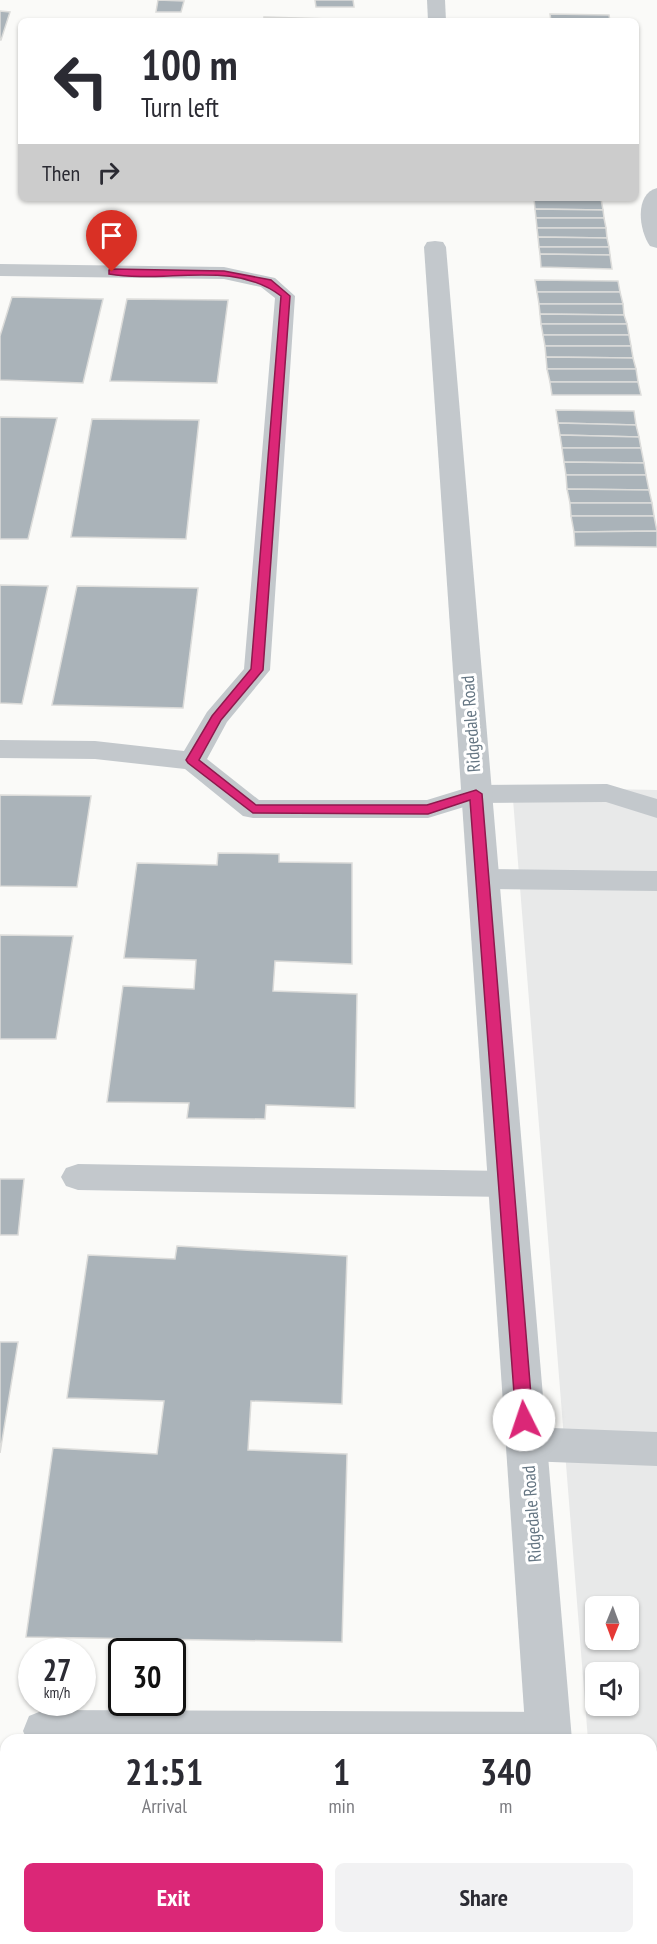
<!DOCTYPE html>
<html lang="en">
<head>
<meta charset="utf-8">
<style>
  :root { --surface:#fff; --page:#f2f2f3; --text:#2b2b33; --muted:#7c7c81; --accent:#db2777 }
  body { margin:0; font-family:"PT Sans Narrow",sans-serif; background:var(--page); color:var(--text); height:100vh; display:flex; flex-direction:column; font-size:22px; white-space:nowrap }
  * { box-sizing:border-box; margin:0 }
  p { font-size:20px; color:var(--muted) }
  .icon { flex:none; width:33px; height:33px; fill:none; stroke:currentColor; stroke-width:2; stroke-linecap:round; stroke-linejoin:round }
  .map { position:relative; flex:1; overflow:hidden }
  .sheet { position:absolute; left:0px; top:1734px; width:657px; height:210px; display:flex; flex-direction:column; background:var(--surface); border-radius:18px 18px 0 0; box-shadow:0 2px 4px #0004 }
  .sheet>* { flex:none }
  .top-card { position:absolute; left:18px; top:18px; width:621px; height:183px; border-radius:9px; box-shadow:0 2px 4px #0004; background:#fff; color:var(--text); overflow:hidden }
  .needle { width:39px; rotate:181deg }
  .buttons { position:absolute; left:585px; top:1596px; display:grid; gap:12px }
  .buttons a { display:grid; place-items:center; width:54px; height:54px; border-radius:9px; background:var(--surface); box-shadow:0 2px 4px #0004; font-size:30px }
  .speed { position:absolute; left:18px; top:1638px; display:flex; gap:12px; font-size:30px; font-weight:700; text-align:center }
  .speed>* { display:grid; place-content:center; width:78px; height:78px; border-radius:50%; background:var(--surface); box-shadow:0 2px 4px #0004; line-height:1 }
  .speed small { font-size:15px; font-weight:400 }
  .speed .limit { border:3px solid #111; border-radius:9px; background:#fff; color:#111 }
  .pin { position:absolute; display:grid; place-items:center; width:51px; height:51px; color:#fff; margin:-62px -26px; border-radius:50% 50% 50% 0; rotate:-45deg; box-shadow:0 0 6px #0007 }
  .pin .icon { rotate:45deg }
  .me { position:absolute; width:66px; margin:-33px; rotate:356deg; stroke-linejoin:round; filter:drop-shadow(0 0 4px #0008) }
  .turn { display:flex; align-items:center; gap:21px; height:126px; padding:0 24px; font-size:27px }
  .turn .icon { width:78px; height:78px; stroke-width:2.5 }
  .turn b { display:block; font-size:42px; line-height:51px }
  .then { display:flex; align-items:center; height:57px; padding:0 24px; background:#0003; gap:12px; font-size:22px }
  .eta { display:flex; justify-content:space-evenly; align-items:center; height:102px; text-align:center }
  .eta b { font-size:36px; font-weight:800; line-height:42px }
  .button { display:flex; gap:12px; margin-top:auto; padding:12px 24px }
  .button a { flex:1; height:69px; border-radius:9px; background:var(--accent); color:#fff; font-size:24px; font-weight:800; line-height:69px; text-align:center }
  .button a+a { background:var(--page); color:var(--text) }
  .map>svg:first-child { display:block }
  .built { fill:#e8e9e9; fill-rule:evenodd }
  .building { fill:#aab3b9; stroke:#dcdcda; stroke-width:1.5 }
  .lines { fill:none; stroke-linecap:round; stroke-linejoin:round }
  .path { stroke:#bbbfc2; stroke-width:4.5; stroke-dasharray:4 4; stroke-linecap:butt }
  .service { fill:#c3c8cc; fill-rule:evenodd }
  .minor { fill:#c3c8cc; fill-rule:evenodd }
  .route { fill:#db2777; stroke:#8e194d; stroke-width:1.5 }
  .labels { text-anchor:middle; stroke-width:6; stroke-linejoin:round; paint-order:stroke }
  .street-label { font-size:18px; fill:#657683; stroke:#fff }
</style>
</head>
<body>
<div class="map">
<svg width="657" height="1944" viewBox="0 0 657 1944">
  <rect width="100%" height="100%" fill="#fafaf8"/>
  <!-- built -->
  <path class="built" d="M512 787 657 790V1944H604L603 1938H651V1740H588ZM596 1606H628V1640H596ZM596 1672H628V1706H596Z"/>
  <!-- building -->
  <g class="building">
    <polygon points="158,0 184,1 181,12 156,12"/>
    <polygon points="315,0 353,0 354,7 316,7"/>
    <polygon points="0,11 10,12 1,40 0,40"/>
    <polygon points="550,14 609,15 610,21 551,21"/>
    <polygon points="264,17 365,20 264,21"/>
    <polygon points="534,198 601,199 603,210 535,209"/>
    <polygon points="535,209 603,210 604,218 536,218"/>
    <polygon points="536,218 604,218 606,228 537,228"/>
    <polygon points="537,228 606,228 607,238 538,237"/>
    <polygon points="538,237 607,238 609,247 539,247"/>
    <polygon points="539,247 609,247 610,255 540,254"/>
    <polygon points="540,254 610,255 612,269 541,267"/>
    <polygon points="535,280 618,281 620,292 537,292"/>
    <polygon points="537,292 620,292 623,304 539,304"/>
    <polygon points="12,297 103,299 83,383 0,380 0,336"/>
    <polygon points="127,299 228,300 217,383 110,381"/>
    <polygon points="539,304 623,304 624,315 540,314"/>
    <polygon points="540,314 624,315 627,324 541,324"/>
    <polygon points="541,324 627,324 629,335 543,335"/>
    <polygon points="543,335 629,335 631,346 545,346"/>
    <polygon points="545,346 631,346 633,358 546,357"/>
    <polygon points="546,357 633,358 636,369 547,369"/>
    <polygon points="547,369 636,369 638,382 550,382"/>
    <polygon points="550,382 638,382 641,395 552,395"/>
    <polygon points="556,410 634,411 636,425 558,423"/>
    <polygon points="0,417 57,418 28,539 0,539"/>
    <polygon points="92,419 199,420 186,539 71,537"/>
    <polygon points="558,423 636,425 639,437 560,435"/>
    <polygon points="560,435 639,437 641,448 562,448"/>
    <polygon points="562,448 641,448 644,463 564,462"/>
    <polygon points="564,462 644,463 646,475 566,475"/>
    <polygon points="566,475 646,475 649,490 567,489"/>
    <polygon points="567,489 649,490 652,503 570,503"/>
    <polygon points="570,503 652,503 654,516 571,516"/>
    <polygon points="571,516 654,516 657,531 574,532"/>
    <polygon points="657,531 657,547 575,546 574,532"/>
    <polygon points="0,585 48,586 22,704 0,703"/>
    <polygon points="77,586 198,588 183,708 52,705"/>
    <polygon points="0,795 91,796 77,887 0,886"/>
    <polygon points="218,853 279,854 279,862 352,863 352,964 275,961 273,991 357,994 355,1108 266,1105 265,1119 187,1118 189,1103 107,1102 123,986 194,989 196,960 124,958 137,863 217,865"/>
    <polygon points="0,935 73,936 56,1039 0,1039"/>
    <polygon points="0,1179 24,1179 18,1235 0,1235"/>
    <polygon points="177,1246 347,1256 342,1404 251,1401 248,1450 347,1454 342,1642 26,1637 53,1448 157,1454 164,1401 67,1398 88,1255 175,1259"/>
    <polygon points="0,1342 18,1342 0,1453"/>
  </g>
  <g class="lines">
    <!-- path -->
    <g class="path">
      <polyline points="0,1893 6,1894"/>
      <polyline points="651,1902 657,1903"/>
    </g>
    <!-- service -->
    <g class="service">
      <polygon points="0,264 224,267 275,278 295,296 270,670 227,722 207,759 259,800 427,800 476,785 607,784 657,799 657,818 606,802 477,803 428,818 253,818 243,816 185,769 95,759 0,758 0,740 95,741 184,751 207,712 244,669 275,298 261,287 224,279 0,276"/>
      <polygon points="483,869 657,871 657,891 483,889 473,886 469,879 473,872"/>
      <polygon points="78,1164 506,1171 518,1175 523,1184 518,1193 506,1197 78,1190 66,1186 61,1177 66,1168"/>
      <polygon points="526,1427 657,1432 657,1466 526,1461 513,1456 508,1444 513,1432"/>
      <polygon points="44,1710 548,1712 563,1718 569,1733 566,1740 27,1740 23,1731 29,1716"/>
    </g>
    <!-- minor -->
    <g class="minor">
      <polygon points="427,0 445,0 446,21 428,21"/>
      <path d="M657 188V248L650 246C639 231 634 194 657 188Z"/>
      <polygon points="435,241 443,242 446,247 572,1740 526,1740 424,247 427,242"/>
      <polygon points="539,1938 587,1938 588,1944 540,1944"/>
    </g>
  </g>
  <!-- route -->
  <path class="route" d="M112 269 224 271 271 280 290 296 263 670 221 720 199 760 256 805H427L476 790 482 794 533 1420 530 1425 524 1428 518 1425 516 1420 470 800 428 814 253 813 188 763 186 760 212 716 251 669 281 296C233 259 165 284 109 274V270Z"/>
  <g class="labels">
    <!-- street labels -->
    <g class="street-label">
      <text transform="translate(471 724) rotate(-94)" y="6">Ridgedale Road</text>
      <text transform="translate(532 1514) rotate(-94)" y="6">Ridgedale Road</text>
    </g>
  </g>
</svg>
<div class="buttons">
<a><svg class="needle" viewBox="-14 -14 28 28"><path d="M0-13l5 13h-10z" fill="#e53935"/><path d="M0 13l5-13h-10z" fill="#7c7c81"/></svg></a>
<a><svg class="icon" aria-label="sound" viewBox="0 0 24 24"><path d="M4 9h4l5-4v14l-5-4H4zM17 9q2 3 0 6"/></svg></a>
</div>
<div class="speed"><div>27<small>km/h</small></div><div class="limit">30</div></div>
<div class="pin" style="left:112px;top:272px;background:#d93025"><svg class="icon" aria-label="arrive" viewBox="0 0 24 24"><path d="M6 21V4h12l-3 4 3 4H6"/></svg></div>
<svg class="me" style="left:524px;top:1420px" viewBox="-20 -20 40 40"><circle r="19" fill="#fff"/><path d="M0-13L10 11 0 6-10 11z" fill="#db2777"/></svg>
<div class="top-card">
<div class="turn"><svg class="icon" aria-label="left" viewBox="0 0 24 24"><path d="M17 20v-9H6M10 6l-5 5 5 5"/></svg><div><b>100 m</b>Turn left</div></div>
<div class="then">Then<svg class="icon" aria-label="right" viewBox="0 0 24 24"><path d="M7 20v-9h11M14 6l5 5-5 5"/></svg></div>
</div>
<section class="sheet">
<div class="eta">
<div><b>21:51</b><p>Arrival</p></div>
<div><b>1</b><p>min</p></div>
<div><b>340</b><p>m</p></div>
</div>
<div class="button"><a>Exit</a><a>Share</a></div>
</section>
</div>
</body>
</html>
